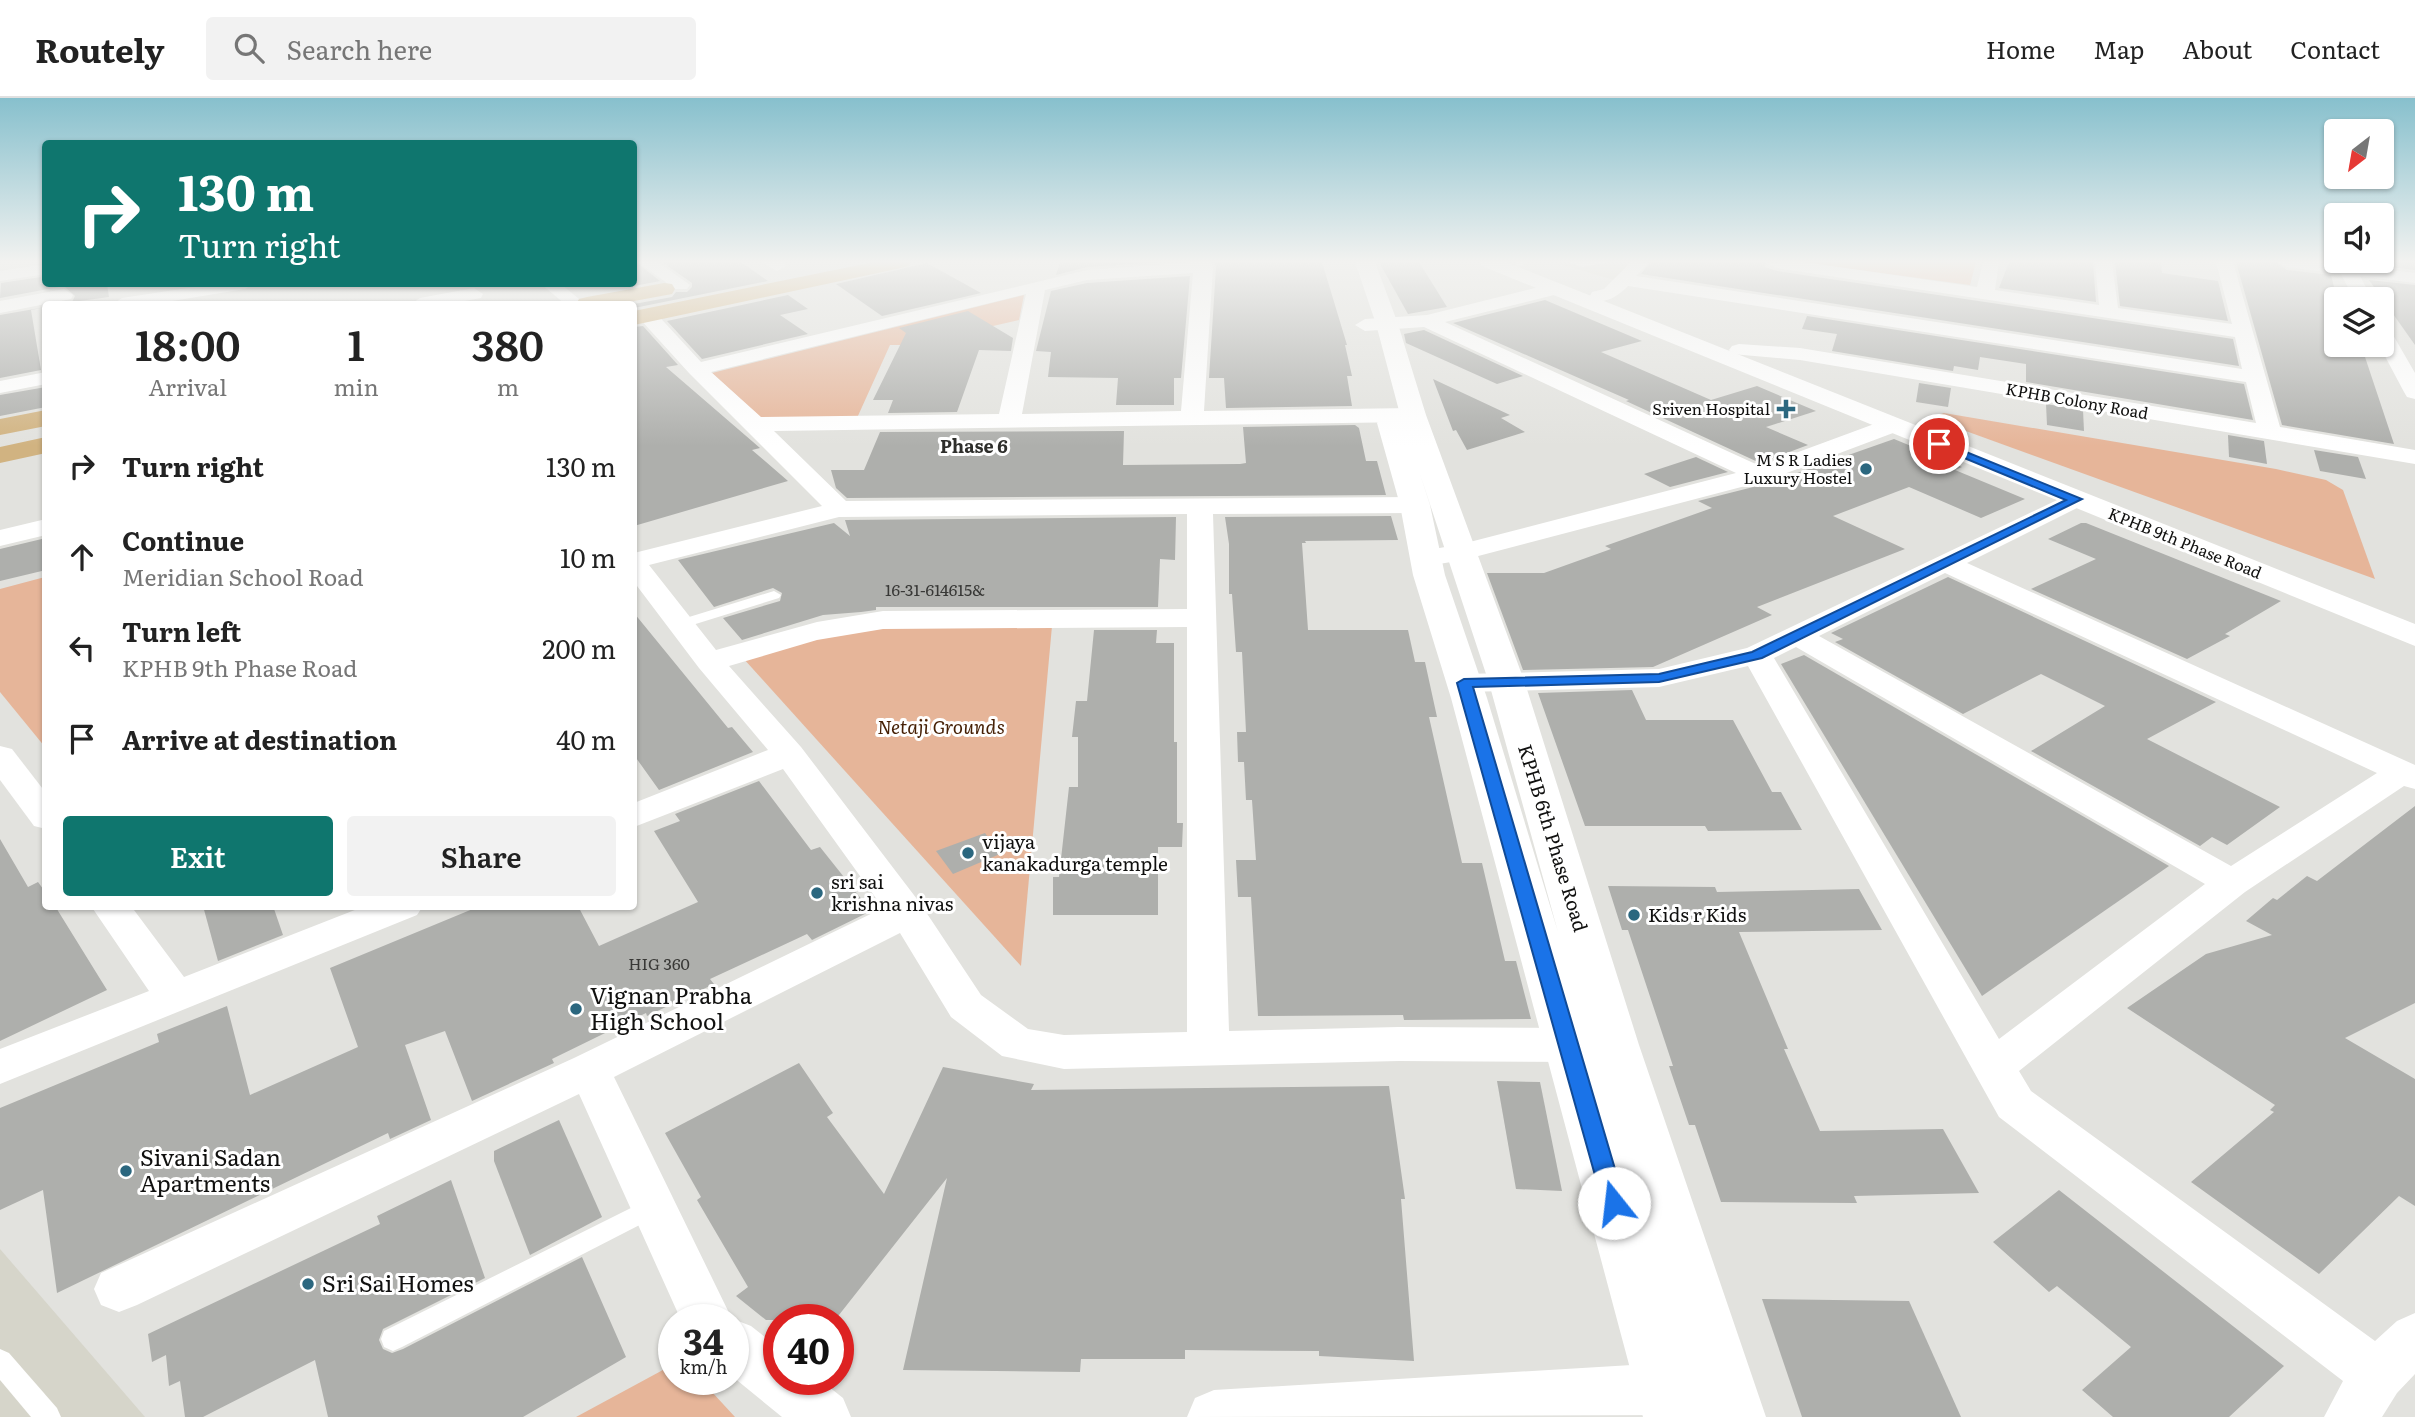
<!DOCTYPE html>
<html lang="en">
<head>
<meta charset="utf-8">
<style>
  :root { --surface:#fff; --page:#f2f2f2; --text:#222; --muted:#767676; --line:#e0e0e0; --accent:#0f766e }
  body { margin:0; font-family:Literata,serif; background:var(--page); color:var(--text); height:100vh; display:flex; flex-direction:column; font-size:26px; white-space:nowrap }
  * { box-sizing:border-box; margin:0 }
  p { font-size:23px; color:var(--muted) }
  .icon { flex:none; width:38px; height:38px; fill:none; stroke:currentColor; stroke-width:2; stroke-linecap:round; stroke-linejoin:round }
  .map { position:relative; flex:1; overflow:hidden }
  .side { position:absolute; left:42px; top:203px; width:595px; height:609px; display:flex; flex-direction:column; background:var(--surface); border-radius:7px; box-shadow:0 2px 5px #0004 }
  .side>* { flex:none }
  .guide { position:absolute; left:42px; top:42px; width:595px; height:147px; border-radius:7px; box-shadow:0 2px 5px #0004; background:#0f766e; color:#fff; overflow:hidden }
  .needle { width:46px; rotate:211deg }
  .tools { position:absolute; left:2324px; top:21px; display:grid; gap:14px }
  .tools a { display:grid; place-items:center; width:70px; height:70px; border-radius:7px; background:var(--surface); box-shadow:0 2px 5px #0004; font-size:35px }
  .speed { position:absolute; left:658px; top:1206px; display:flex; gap:14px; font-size:35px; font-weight:700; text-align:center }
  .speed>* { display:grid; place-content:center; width:91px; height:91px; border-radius:50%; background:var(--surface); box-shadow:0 2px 5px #0004; line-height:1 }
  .speed small { font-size:18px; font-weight:400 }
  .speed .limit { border:10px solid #d22; background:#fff; color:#111 }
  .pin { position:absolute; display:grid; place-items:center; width:60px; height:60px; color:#fff; margin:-30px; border:4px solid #fff; border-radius:50%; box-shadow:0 2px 7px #0007 }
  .me { position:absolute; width:77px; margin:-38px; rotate:344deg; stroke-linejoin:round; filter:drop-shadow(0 0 5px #0008) }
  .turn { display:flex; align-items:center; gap:24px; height:147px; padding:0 21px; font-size:32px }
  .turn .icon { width:91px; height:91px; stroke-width:2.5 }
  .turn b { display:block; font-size:49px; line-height:60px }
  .eta { display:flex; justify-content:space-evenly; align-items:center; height:119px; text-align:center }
  .eta b { font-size:42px; font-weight:600; line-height:49px }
  .cta { display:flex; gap:14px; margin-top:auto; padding:14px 21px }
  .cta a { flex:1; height:80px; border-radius:7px; background:var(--accent); color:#fff; font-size:28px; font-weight:600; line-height:80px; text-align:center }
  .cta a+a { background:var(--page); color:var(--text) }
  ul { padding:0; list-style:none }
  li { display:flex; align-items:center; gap:21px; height:91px; padding:0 21px }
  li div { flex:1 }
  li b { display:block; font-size:26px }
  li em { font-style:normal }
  header { display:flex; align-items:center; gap:42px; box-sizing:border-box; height:98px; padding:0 35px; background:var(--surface); border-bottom:2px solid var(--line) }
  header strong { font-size:33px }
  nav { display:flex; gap:38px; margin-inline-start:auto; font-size:24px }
  .search { width:490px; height:63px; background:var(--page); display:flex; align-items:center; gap:18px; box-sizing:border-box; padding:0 24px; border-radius:7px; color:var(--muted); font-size:26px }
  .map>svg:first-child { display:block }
  .built { fill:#d6d5ca }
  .green { fill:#e6b599 }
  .building { fill:#aeafac }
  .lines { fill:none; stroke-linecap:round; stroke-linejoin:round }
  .service { fill:#fff; fill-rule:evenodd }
  .minor { fill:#fff; fill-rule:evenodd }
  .tertiary { fill:#fff; fill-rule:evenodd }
  .primary { fill:#d1b381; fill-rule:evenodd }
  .route { fill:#1a73e8; stroke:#114b97; stroke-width:2 }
  .poi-dot { fill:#2b677f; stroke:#fff; stroke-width:2.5 }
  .labels { text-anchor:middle; stroke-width:6; stroke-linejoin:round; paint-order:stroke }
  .far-street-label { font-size:16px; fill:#10100f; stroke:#fff }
  .far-poi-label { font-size:16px; fill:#10100f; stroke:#fff; text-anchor:end }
  .number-label { font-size:16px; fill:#383836 }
  .far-neighbourhood-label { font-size:18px; font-weight:bold; fill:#2e2e2b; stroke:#fff }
  .park-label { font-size:19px; font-style:italic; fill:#451f04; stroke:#fff }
  .street-label { font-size:19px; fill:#10100f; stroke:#fff }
  .poi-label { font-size:19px; fill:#10100f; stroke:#fff; text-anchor:start }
  .near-poi-label { font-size:23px; fill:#10100f; stroke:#fff; text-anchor:start }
</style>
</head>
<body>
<header>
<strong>Routely</strong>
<div class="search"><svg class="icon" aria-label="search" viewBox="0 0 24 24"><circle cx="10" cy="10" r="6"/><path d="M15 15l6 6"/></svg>Search here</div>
<nav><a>Home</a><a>Map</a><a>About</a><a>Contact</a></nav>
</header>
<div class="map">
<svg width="2415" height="1319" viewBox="0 0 2415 1319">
  <rect width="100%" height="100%" fill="#e2e2de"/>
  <!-- built -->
  <g class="built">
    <polygon points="1553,164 1631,164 1614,182"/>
    <polygon points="0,1151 145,1319 0,1319"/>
  </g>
  <!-- green -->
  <g class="green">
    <polygon points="1800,164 1976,164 1970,187"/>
    <polygon points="1024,197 1019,222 958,236 964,247 890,247 857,320 762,321 712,275"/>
    <polygon points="1944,315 2276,371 2326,382 2343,392 2375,481 1930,320"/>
    <polygon points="45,479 46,479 45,649 0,594 0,491"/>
    <polygon points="868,528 1052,528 1021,868 743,560"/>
    <polygon points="674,1266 674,1281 700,1281 735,1319 576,1319"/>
  </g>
  <!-- building -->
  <g class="building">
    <polygon points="634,164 636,164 660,183 634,188"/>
    <polygon points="662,164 741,164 768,183 634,210 634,206 672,199 676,194 687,194 692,189 692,185"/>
    <polygon points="1060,164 1165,164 1087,169 1056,177"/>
    <polygon points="1214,164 1322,164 1347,247 1345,247 1352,278 1347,278 1352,308 1226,310 1224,280 1209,280 1216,169"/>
    <polygon points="1379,164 1419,164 1447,209 1408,216"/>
    <polygon points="1650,164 1766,164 1765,169 1777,173 2233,241 2239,268 1641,176"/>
    <polygon points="2009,164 2093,164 2096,204 1999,190"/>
    <polygon points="2115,164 2161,164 2162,175 2218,183 2228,223 2120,208"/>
    <polygon points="2236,164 2276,164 2287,172 2331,177 2337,201 2336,247 2361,247 2394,346 2282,327"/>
    <polygon points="2357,164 2415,164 2415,172 2358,165"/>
    <polygon points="927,165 981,195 882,218 836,186"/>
    <polygon points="1190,178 1181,280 1174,280 1174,307 1116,307 1118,280 1048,279 1051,254 1036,253 1051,193 1087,185"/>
    <polygon points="41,179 40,186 107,186 109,199 57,206 72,204 75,198 64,188 0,200 1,185"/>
    <polygon points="2369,182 2415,187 2415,247"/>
    <polygon points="788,197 808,211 780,217 808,236 702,261 667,223"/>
    <polygon points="1545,202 1642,243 1601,254 1711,302 1757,288 1816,313 1766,329 1808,347 1760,365 1626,303 1629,302 1453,225"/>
    <polygon points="46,209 31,212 41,272 0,280 0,217"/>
    <polygon points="968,213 1013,240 1011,253 979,252 957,314 888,315 893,302 873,302 906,235 899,230"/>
    <polygon points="1807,218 2244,286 2253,322 2026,284 2026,266 1980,259 1978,272 1954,268 1953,273 1832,253 1837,236 1802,231"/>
    <polygon points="643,228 678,267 666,269 760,350 752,352 788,383 634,428 634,229"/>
    <polygon points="1424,232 1523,278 1497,286 1406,245 1404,236"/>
    <polygon points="1433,281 1510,317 1501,320 1525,334 1467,352 1456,332 1453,333"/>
    <polygon points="1919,285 1951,290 1948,309 1916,304"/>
    <polygon points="46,289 46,309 0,318 0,297"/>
    <polygon points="2046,306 2083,312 2084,333 2047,327"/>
    <polygon points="1355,327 1359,330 1366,363 1377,363 1386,397 847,400 836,390 831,372 864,372 880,334 1124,333 1123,367 1240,366 1246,365 1243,329"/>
    <polygon points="2228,337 2264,343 2267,366 2229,359"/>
    <polygon points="1894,341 1962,369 1955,372 2025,401 1981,420 1909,389 1833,418 1905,451 1757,509 1772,517 1653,569 1523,572 1487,475 1544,475 1611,451 1605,448 1712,410 1698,403 1769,385"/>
    <polygon points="2314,352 2358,359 2366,381 2320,373"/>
    <polygon points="1696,359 1728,374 1670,389 1644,376"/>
    <polygon points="1391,418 1398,442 1305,443 1306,445 1302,445 1308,532 1408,532 1415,564 1425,564 1437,619 1429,619 1462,765 1482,765 1505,863 1516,863 1531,921 1404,922 1403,917 1258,918 1251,799 1238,799 1236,762 1256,762 1252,702 1246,702 1244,664 1238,664 1237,634 1246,634 1242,554 1236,554 1232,496 1229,496 1229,446 1225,419"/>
    <polygon points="1176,419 1175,462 1160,461 1158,509 876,509 876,512 861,514 823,517 742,542 723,520 780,503 782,495 773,490 714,509 678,462 834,425 850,438 845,422"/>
    <polygon points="2081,425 2086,425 2281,503 2225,536 2230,538 2187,561 2031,491 2096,461 2048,441"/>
    <polygon points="46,440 46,472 0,483 0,451"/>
    <polygon points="1948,479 2216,604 2147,641 2280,709 2227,747 2212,739 2200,748 2031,653 2105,608 2041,576 1963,616 1835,544 1843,541 1831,535"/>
    <polygon points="634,515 728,630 732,629 753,654 659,692 634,657"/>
    <polygon points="1094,532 1157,532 1156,545 1174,545 1174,644 1177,644 1177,725 1183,725 1182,749 1158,749 1158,817 1053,817 1053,779 1059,779 1069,689 1078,689 1078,639 1072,639 1076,603 1087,603"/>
    <polygon points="1804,557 2169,768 1982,898 1781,566"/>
    <polygon points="1632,592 1646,622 1733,622 1772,694 1781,694 1802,732 1708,733 1705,728 1585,728 1538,595"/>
    <polygon points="759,683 811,752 820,749 871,813 812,842 807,836 710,881 714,886 647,918 646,915 552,961 554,965 472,1003 445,933 405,947 431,1022 390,1041 388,1035 57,1195 43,1092 0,1112 0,1010 159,944 157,936 227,908 250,997 358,949 330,870 480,808 578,808 599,848 698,804 654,733 680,723 675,716"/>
    <polygon points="2415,708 2415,905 2345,940 2415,981 2415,1108 2399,1098 2319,1176 2191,1084 2274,1014 2270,1012 2275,1007 2127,910 2206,856 2272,837 2246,823 2273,800 2277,802 2307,778 2317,783"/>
    <polygon points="985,735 1000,756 953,776 936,753"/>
    <polygon points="0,741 28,789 38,784 46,795 46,808 55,808 107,892 0,943"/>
    <polygon points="1608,788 1715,789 1717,794 1859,791 1882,832 1739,834 1788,951 1784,951 1820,1033 1943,1031 1979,1095 1854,1098 1857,1105 1721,1104 1695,1027 1689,1027 1669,968 1673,968 1628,832 1622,832"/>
    <polygon points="203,808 273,808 283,837 218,863"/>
    <polygon points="799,965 833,1015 827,1019 884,1096 943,969 1034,986 1031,992 1389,988 1405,1101 1401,1101 1414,1263 1319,1258 1319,1253 1185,1252 1185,1261 1081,1261 1080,1274 903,1272 947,1080 835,1222 766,1222 736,1198 748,1189 697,1102 701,1099 665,1035"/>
    <polygon points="1497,983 1540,984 1562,1093 1516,1091"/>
    <polygon points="559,1022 602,1119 530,1157 494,1063 494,1053"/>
    <polygon points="451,1082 485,1180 383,1231 379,1242 383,1251 392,1255 403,1251 582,1159 626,1259 523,1319 328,1319 315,1262 203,1319 185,1319 180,1283 169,1288 166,1257 152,1264 148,1236 380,1126 377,1118"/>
    <polygon points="2059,1092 2284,1268 2229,1319 2113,1319 2082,1292 2131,1249 2057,1188 2049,1194 1993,1144"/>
    <polygon points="1762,1201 1909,1203 1961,1319 1802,1319"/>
  </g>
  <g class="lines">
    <!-- service -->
    <g class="service">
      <polygon points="1517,164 1527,164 1519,169 1515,166"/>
      <polygon points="1569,164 1610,164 1582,169"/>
      <polygon points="774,493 781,497 779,500 686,529 681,530 674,526 676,523"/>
      <polygon points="653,1099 661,1102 664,1109 661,1116 402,1249 393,1253 384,1249 381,1241 384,1233"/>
      <polygon points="0,1251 9,1255 57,1310 61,1319 31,1319 0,1282"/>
    </g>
    <!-- minor -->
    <g class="minor">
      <polygon points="638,164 658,164 690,187 687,191 675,191"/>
      <polygon points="761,164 782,164 786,168 777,173"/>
      <path d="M1195 164H1211L1213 169 1204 313 1413 310 1421 312 1424 317 1421 322 1413 324 774 333 846 403 1415 399 1424 402 1428 407 1424 412 1415 415 1213 416 1229 933 1399 929 1590 930 1605 935 1611 947 1605 959 1590 964 1399 963 1064 971 1002 958 951 919 900 835 614 979 732 1221H733L751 1228 779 1250V1281H819L843 1300 851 1319H782L733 1279V1222H681L579 996 137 1207 119 1214 101 1207 94 1191 101 1175 574 960 883 810 783 671 634 729V705L768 652 699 570 634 484V455L822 408 689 275 640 221 637 217 640 213H654L701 264 1087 172ZM1193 175 1181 313 1022 316 1045 192 1087 182ZM1026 196 999 316 761 319 711 274ZM1187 416V511L883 513 817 524 716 552 649 467 839 419ZM1187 529V934L1064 937 1028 931 981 897 920 805 801 649 729 568 817 542 883 531Z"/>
      <path d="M1631 164 1648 165 1636 178 2242 271 2235 239 1777 170 1768 165 1803 164 1977 189 1983 164H1999L1995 192 2099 207 2095 164H2112L2118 210 2232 226 2216 164H2233L2280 329 2415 352V366L1800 262 1732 256 1729 252 1732 248 1739 246 1800 250 2256 325 2246 284 1628 188C1618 198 1607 206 1592 202L1590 198 1592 194 1604 191Z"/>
      <polygon points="2278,164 2351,164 2353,167 2415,175 2415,185 2360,178 2372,201 2354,201 2341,176 2287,169"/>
      <polygon points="46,166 46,176 0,183 0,173"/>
      <polygon points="1555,185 1562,187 1564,191 1562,195 1445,224 1760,368 1885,322 1901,322 1904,327 1901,332 1768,382 1463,462 1427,468 1417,466 1414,460 1417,454 1462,446 1736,375 1424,229 1365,233 1355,227 1365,221 1427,217"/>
      <polygon points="214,186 254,186 245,191 154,206 113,206 122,200"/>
      <polygon points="541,186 561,186 585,206 565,206"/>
      <polygon points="474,190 483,196 481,200 448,206 411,206 420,200"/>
      <polygon points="64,191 73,197 71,201 0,215 0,203"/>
      <polygon points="2382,228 2389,230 2415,275 2415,301 2407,299 2404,294 2379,247 2382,247"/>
      <polygon points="46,274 46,286 0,295 0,283"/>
      <path d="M2076 393 2085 396 2089 401 2085 406 1967 465 2415 667V691L2404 688 2245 794 2019 973 2031 993 2375 1243 2397 1223 2415 1215V1276L2397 1295 2382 1319H2324L2343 1283 1999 1019 1748 568 1659 589 1464 594 1453 592 1449 585 1453 578 1464 576 1659 571 1747 550ZM1945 475 2377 675 2231 768 1819 538ZM1796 549 2205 786 1999 941 1774 560Z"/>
      <polygon points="46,421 46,437 0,448 0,432"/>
      <polygon points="0,648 12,651 46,695 46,731 34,728 0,682"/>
      <polygon points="91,808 131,808 184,879 365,808 423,808 417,817 0,986 0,951 149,893"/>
      <polygon points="1665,1265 1684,1272 1692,1291 1684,1310 1665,1317 1187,1319 1195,1300 1214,1292"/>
    </g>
    <!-- tertiary -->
    <g class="tertiary">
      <path d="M1355 164H1375L1398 226 1426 317 1525 585 1639 947 1766 1319H1643L1451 600 1413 477 1400 407 1377 325 1381 319 1390 317 1399 319 1402 324 1376 226ZM1419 373 1489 585 1558 834 1487 600 1445 477 1430 407Z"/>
      <polygon points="1479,164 1506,164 2415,526 2415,548 1482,168"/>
    </g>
    <!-- primary -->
    <g class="primary">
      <polygon points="874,164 911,164 908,168 901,170 634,227 634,213"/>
      <polygon points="664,185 672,186 675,191 672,196 618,206 576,206 579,201 587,199"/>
      <polygon points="46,312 46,328 0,337 0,321"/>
      <polygon points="46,339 46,355 0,365 0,349"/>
    </g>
  </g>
  <!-- sky -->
  <linearGradient id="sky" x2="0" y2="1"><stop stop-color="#87c0cd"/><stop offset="0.47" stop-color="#f2f2f0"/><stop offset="1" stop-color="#f2f2f0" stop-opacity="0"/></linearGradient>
  <rect width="2415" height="348" fill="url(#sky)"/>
  <!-- route -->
  <polygon class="route" points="1939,343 2082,401 1762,560 1659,584 1473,589 1625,1105 1622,1113 1614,1115 1605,1113 1457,585 1464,581 1659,576 1752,554 2066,402 1935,348 1933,346"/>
  <!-- markers -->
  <g class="poi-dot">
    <path d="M1782.5 300.5h7v7h7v7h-7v7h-7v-7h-7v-7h7z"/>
    <circle cx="1866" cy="371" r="7"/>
    <circle cx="968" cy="755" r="7"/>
    <circle cx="817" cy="795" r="7"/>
    <circle cx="1634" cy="817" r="7"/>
    <circle cx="576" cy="911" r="7"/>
    <circle cx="126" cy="1073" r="7"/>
    <circle cx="308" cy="1186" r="7"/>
  </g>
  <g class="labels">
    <!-- far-street labels -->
    <g class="far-street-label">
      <text transform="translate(2077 303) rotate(10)" y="6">KPHB Colony Road</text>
      <text transform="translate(2185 445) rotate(22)" y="6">KPHB 9th Phase Road</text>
    </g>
    <!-- far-poi labels -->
    <g class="far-poi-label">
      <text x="1770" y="317">Sriven Hospital</text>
      <text x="1852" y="368">M S R Ladies<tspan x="1852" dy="18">Luxury Hostel</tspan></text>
    </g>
    <!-- number labels -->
    <g class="number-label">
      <text x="935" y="498">16-31-614615&amp;</text>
      <text x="659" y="872">HIG 360</text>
    </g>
    <!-- far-neighbourhood labels -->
    <g class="far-neighbourhood-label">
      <text x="974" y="355">Phase 6</text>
    </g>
    <!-- park labels -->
    <g class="park-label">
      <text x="941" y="636">Netaji Grounds</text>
    </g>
    <!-- street labels -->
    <g class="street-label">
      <text transform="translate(1553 740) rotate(73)" y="7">KPHB 6th Phase Road</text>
    </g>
    <!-- poi labels -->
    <g class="poi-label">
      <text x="982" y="751">vijaya<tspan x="982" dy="22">kanakadurga temple</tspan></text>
      <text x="831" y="791">sri sai<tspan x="831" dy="22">krishna nivas</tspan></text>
      <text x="1648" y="824">Kids r Kids</text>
    </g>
    <!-- near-poi labels -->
    <g class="near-poi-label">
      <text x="590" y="906">Vignan Prabha<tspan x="590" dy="26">High School</tspan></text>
      <text x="140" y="1068">Sivani Sadan<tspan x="140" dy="26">Apartments</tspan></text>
      <text x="322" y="1194">Sri Sai Homes</text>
    </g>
  </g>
</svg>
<div class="tools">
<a><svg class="needle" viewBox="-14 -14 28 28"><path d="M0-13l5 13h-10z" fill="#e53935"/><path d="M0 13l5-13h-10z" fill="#767676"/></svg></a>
<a><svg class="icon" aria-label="sound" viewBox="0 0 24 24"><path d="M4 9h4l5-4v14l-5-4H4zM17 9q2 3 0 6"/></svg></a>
<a><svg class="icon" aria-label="layers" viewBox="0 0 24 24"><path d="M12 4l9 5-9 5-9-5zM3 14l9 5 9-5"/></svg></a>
</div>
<div class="speed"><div>34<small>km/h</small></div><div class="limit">40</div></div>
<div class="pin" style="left:1939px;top:346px;background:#d93025"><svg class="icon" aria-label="arrive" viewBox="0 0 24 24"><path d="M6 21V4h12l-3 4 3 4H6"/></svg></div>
<svg class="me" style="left:1614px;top:1105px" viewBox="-20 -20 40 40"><circle r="19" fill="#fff"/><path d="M0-13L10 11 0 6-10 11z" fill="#1a73e8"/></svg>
<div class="guide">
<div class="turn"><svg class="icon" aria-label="right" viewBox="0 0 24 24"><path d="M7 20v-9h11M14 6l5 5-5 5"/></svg><div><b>130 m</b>Turn right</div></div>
</div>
<section class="side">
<div class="eta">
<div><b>18:00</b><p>Arrival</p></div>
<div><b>1</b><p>min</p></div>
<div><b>380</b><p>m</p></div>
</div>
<ul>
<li><svg class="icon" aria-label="right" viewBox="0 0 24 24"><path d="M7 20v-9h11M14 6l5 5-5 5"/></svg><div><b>Turn right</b></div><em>130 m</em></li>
<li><svg class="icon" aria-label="ahead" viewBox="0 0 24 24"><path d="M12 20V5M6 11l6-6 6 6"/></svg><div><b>Continue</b><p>Meridian School Road</p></div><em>10 m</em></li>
<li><svg class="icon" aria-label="left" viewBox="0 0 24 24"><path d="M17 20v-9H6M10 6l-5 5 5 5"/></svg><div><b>Turn left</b><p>KPHB 9th Phase Road</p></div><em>200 m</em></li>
<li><svg class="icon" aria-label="arrive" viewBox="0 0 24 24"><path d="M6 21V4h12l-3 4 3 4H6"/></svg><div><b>Arrive at destination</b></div><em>40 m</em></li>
</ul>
<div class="cta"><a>Exit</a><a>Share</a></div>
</section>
</div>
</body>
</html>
